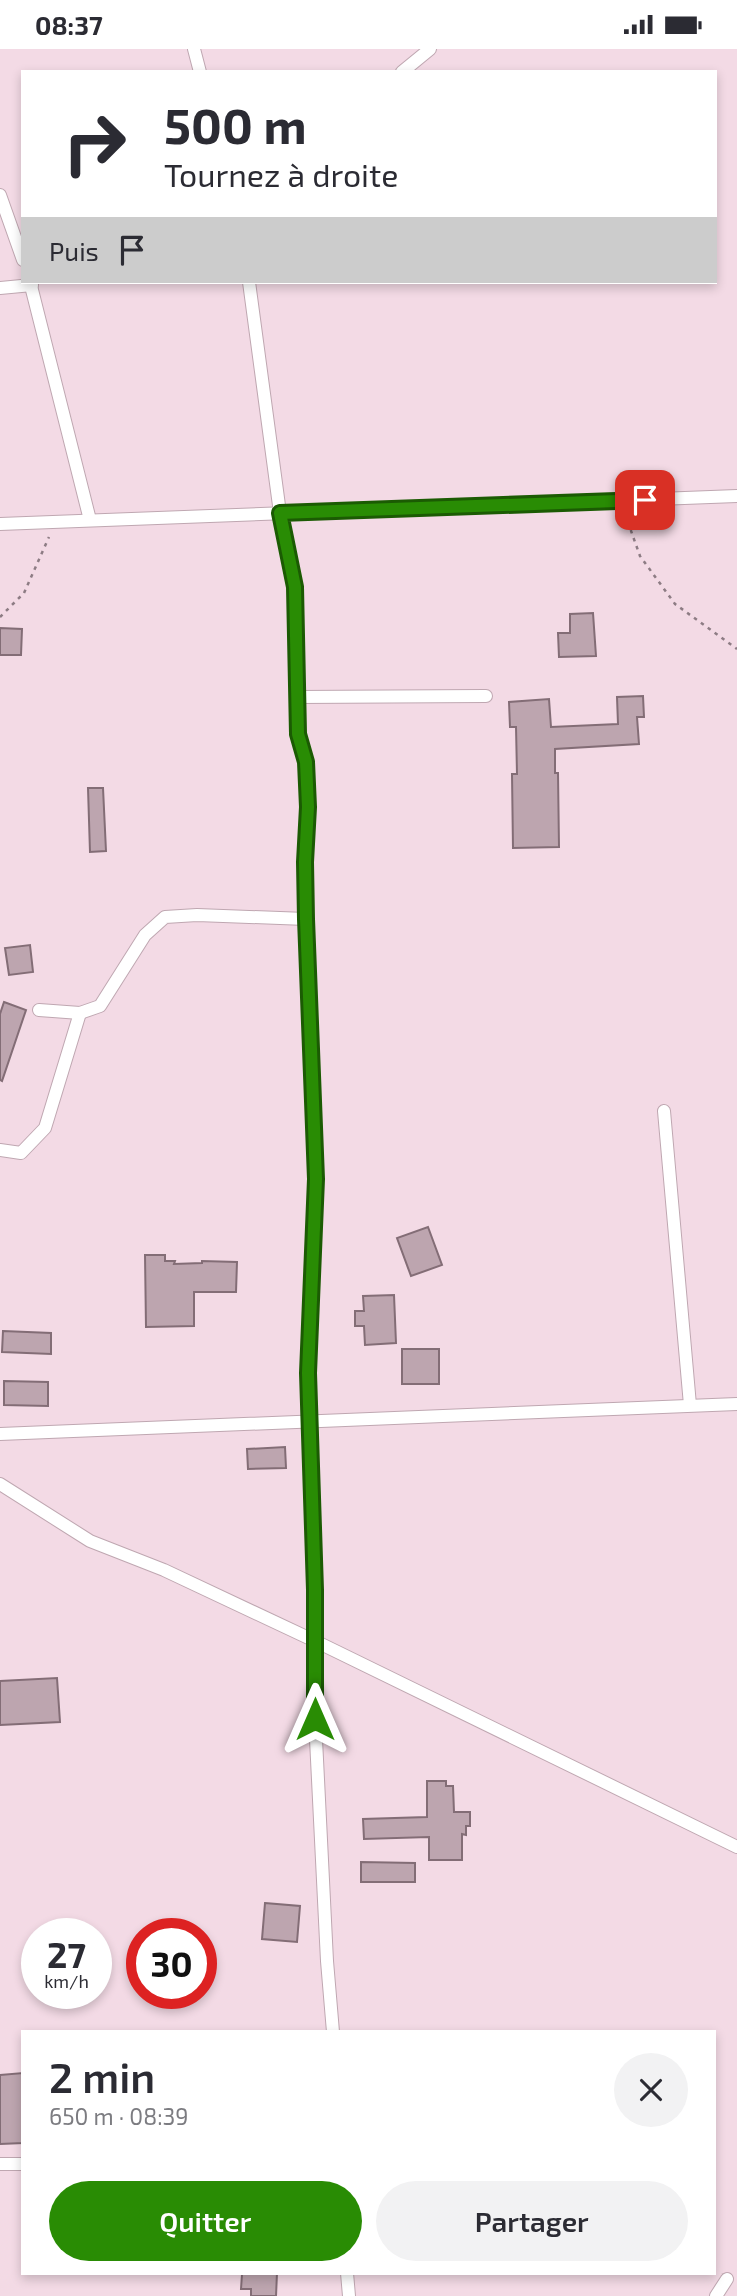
<!DOCTYPE html>
<html lang="fr">
<head>
<meta charset="utf-8">
<style>
  :root { --surface:#fff; --page:#f2f2f3; --text:#2b2b33; --muted:#7c7c81; --accent:#298c04 }
  body { margin:0; font-family:"Exo 2",sans-serif; background:var(--page); color:var(--text); height:100vh; display:flex; flex-direction:column; font-size:26px; white-space:nowrap }
  * { box-sizing:border-box; margin:0 }
  p { font-size:23px; color:var(--muted) }
  .icon { flex:none; width:38px; height:38px; fill:none; stroke:currentColor; stroke-width:2; stroke-linecap:round; stroke-linejoin:round }
  .map { position:relative; flex:1; overflow:hidden }
  .drawer { position:absolute; left:21px; top:1981px; width:695px; height:245px; display:flex; flex-direction:column; background:var(--surface); border-radius:0px; box-shadow:0 4px 10px #0003 }
  .drawer>* { flex:none }
  .top-card { position:absolute; left:21px; top:21px; width:696px; height:214px; border-radius:0px; box-shadow:0 4px 10px #0003; background:#fff; color:var(--text); overflow:hidden }
  .speed { position:absolute; left:21px; top:1869px; display:flex; gap:14px; font-size:35px; font-weight:700; text-align:center }
  .speed>* { display:grid; place-content:center; width:91px; height:91px; border-radius:50%; background:var(--surface); box-shadow:0 4px 10px #0003; line-height:1 }
  .speed small { font-size:18px; font-weight:400 }
  .speed .limit { border:10px solid #d22; background:#fff; color:#111 }
  .pin { position:absolute; display:grid; place-items:center; width:60px; height:60px; color:#fff; margin:-30px; border-radius:14px; box-shadow:0 4px 10px #0006 }
  .me { position:absolute; width:77px; margin:-38px; rotate:0deg; stroke-linejoin:round; filter:drop-shadow(0 0 5px #0008) }
  .turn { display:flex; align-items:center; gap:24px; height:147px; padding:0 28px; font-size:32px }
  .turn .icon { width:91px; height:91px; stroke-width:2.5 }
  .turn b { display:block; font-size:49px; line-height:60px }
  .then { display:flex; align-items:center; height:66px; padding:0 28px; background:#0003; gap:14px; font-size:26px }
  .round { display:grid; place-items:center; flex:none; width:74px; height:74px; border-radius:37px; background:var(--page) }
  .headline { display:flex; align-items:center; justify-content:space-between; height:119px; padding:0 28px }
  h1 { font-size:42px; font-weight:600; line-height:52px }
  .action { display:flex; gap:14px; margin-top:auto; padding:14px 28px }
  .action a { flex:1; height:80px; border-radius:42px; background:var(--accent); color:#fff; font-size:28px; font-weight:600; line-height:80px; text-align:center }
  .action a+a { background:var(--page); color:var(--text) }
  .status { display:flex; justify-content:space-between; align-items:center; height:49px; padding:0 35px; background:var(--surface); direction:ltr }
  .status svg { height:19px; fill:currentColor }
  .map>svg:first-child { display:block }
  .building { fill:#bda5af; stroke:#836d76; stroke-width:2 }
  .lines { fill:none; stroke-linecap:round; stroke-linejoin:round }
  .minor-casing { stroke:#bfa7b1; stroke-width:14 }
  .path { stroke:#8d7c84; stroke-width:2.5; stroke-dasharray:3.5 5; stroke-linecap:butt }
  .minor { stroke:#fff; stroke-width:12 }
  .route-casing { stroke:#1b5b03; stroke-width:18 }
  .route { stroke:#298c04; stroke-width:12 }
</style>
</head>
<body>
<div class="status"><b>08:37</b><svg viewBox="0 0 49 12"><path d="M0 12V9h3v3zM5 12V6h3v6zM10 12V3h3v9zM15 12V0h3v12zM26 1h20v11H26zM47 4h2v5h-2z"/></svg></div>
<div class="map">
<svg width="737" height="2247" viewBox="0 0 737 2247">
  <rect width="100%" height="100%" fill="#f3dae5"/>
  <!-- building -->
  <g class="building">
    <polygon points="593,564 596,607 559,608 558,584 570,584 570,565"/>
    <polygon points="0,579 22,580 21,606 0,606"/>
    <polygon points="643,647 644,668 637,668 639,695 555,700 555,724 558,724 559,798 513,799 512,725 517,725 516,678 510,678 509,653 549,650 551,678 618,675 617,648"/>
    <polygon points="88,739 103,739 106,802 90,803"/>
    <polygon points="30,896 33,923 9,926 5,899"/>
    <polygon points="4,953 26,961 2,1032 0,1031 0,965"/>
    <polygon points="428,1178 442,1216 411,1227 397,1189"/>
    <polygon points="145,1206 165,1206 165,1212 175,1212 174,1215 202,1214 202,1212 237,1213 236,1243 194,1243 194,1277 146,1278"/>
    <polygon points="394,1246 396,1294 365,1296 364,1277 355,1277 355,1262 364,1262 363,1247"/>
    <polygon points="3,1282 51,1284 51,1305 2,1303"/>
    <rect x="402" y="1300" width="37" height="35"/>
    <polygon points="4,1332 48,1333 48,1357 4,1356"/>
    <polygon points="285,1398 286,1419 248,1420 247,1400"/>
    <polygon points="57,1629 60,1673 0,1676 0,1632"/>
    <polygon points="427,1732 446,1732 446,1737 453,1737 454,1763 470,1763 470,1777 466,1777 466,1786 462,1785 462,1811 429,1811 429,1788 364,1790 363,1770 427,1768"/>
    <polygon points="361,1813 415,1814 415,1833 361,1833"/>
    <polygon points="265,1854 300,1857 297,1893 262,1890"/>
    <polygon points="23,2024 23,2094 0,2095 0,2026"/>
    <polygon points="246,2224 277,2224 276,2247 251,2247 251,2240 241,2240 242,2225"/>
  </g>
  <g class="lines">
    <!-- minor casing -->
    <g class="minor-casing">
      <g id="minor">
        <polyline points="194,0 200,23"/>
        <polyline points="402,23 430,0"/>
        <polyline points="0,146 23,211"/>
        <polyline points="30,233 90,471"/>
        <polyline points="249,233 280,464 295,538 298,685 306,714 308,758 305,813 306,882 315,1083 316,1154 308,1324 315,1541 315,1670 327,1912 333,1983"/>
        <polyline points="0,239 32,236"/>
        <polyline points="0,475 737,447"/>
        <polyline points="296,648 486,647"/>
        <polyline points="39,961 80,964 100,957 145,886 165,868 197,866 306,870"/>
        <polyline points="664,1062 690,1356"/>
        <polyline points="0,1101 21,1104 45,1079 80,964"/>
        <polyline points="0,1385 737,1355"/>
        <polyline points="0,1435 90,1492 164,1521 315,1592 737,1798"/>
        <polyline points="0,2115 23,2115"/>
        <polyline points="347,2224 349,2247"/>
        <polyline points="716,2247 727,2230"/>
      </g>
    </g>
    <!-- path -->
    <g class="path">
      <polyline points="625,465 640,507 675,555 737,600"/>
      <polyline points="0,568 24,544 49,488"/>
    </g>
    <!-- minor -->
    <use href="#minor" class="minor"/>
  </g>
  <g class="lines">
    <!-- route casing -->
    <g class="route-casing">
      <polyline id="route" points="315,1670 315,1541 308,1324 316,1130 306,870 305,813 308,758 306,713 298,685 295,538 280,464 645,451"/>
    </g>
    <!-- route -->
    <use href="#route" class="route"/>
  </g>
</svg>
<div class="speed"><div>27<small>km/h</small></div><div class="limit">30</div></div>
<div class="pin" style="left:645px;top:451px;background:#d93025"><svg class="icon" aria-label="arrive" viewBox="0 0 24 24"><path d="M6 21V4h12l-3 4 3 4H6"/></svg></div>
<svg class="me" style="left:315px;top:1670px" viewBox="-20 -20 40 40"><path d="M0-17L14 15 0 8-14 15z" fill="#298c04" stroke="#fff" stroke-width="4"/></svg>
<div class="top-card">
<div class="turn"><svg class="icon" aria-label="right" viewBox="0 0 24 24"><path d="M7 20v-9h11M14 6l5 5-5 5"/></svg><div><b>500 m</b>Tournez à droite</div></div>
<div class="then">Puis<svg class="icon" aria-label="arrive" viewBox="0 0 24 24"><path d="M6 21V4h12l-3 4 3 4H6"/></svg></div>
</div>
<section class="drawer">
<div class="headline"><div><h1>2 min</h1><p>650 m · 08:39</p></div><a class="round"><svg class="icon" aria-label="close" viewBox="0 0 24 24"><path d="M6 6l12 12M18 6L6 18"/></svg></a></div>
<div class="action"><a>Quitter</a><a>Partager</a></div>
</section>
</div>
</body>
</html>
